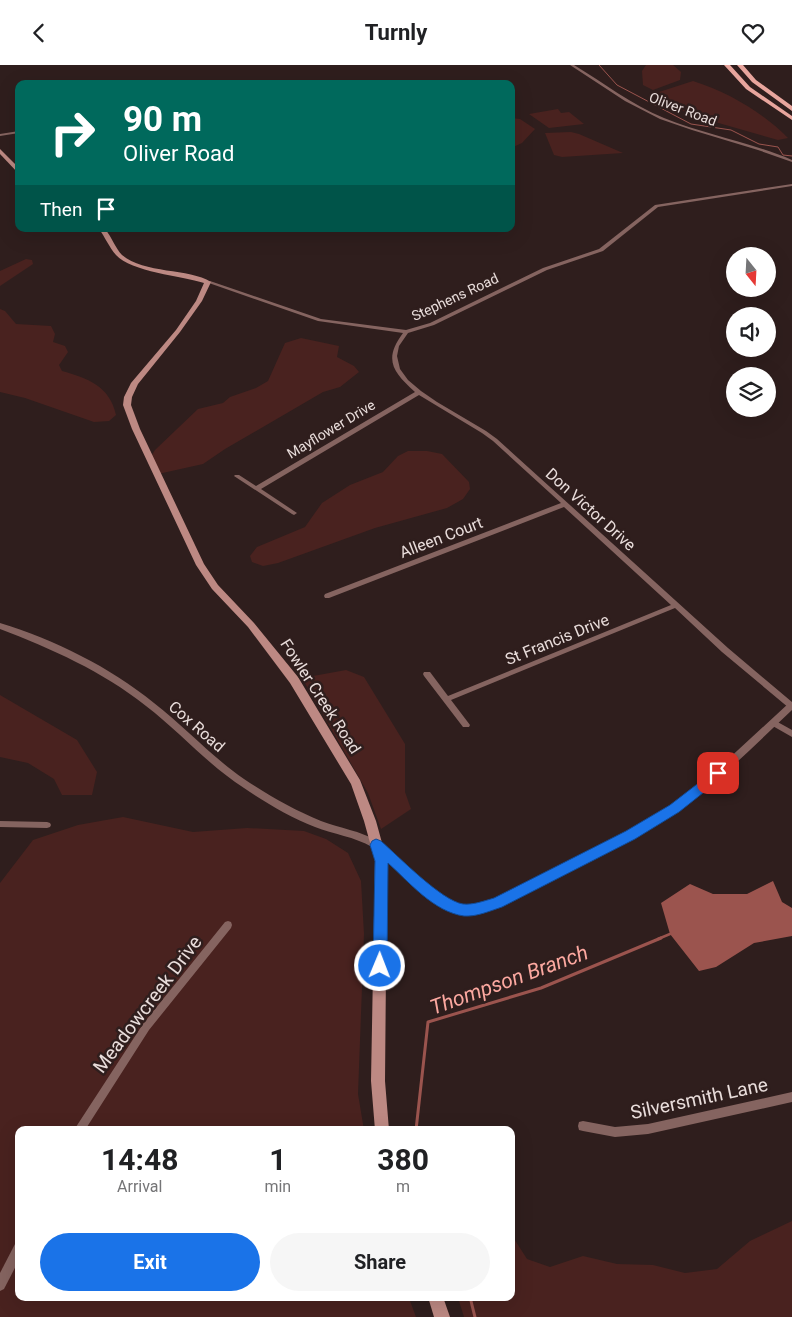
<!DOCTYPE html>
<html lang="en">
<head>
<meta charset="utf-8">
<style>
  :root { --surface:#fff; --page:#f6f6f6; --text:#202124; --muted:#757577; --accent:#1a73e8 }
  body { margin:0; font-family:Roboto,sans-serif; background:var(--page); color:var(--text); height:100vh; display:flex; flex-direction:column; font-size:19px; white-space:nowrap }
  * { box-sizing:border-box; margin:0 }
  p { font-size:16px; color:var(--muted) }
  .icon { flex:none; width:28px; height:28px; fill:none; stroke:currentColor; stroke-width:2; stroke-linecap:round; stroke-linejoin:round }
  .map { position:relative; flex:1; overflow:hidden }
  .sheet { position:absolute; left:15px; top:1061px; width:500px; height:175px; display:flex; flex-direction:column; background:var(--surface); border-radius:10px; box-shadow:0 5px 20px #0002 }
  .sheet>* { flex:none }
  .hud { position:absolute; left:15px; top:15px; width:500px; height:152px; border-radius:10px; box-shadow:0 5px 20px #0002; background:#00695c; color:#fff; overflow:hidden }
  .needle { width:32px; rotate:162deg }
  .fabs { position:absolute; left:726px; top:182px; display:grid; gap:10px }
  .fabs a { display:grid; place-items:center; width:50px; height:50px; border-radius:50%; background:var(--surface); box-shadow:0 5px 20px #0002; font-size:25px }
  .pin { position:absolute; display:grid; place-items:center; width:42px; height:42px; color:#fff; margin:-21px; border-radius:10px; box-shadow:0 2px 8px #0006 }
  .me { position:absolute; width:55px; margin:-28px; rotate:1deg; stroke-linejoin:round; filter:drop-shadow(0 0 4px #0008) }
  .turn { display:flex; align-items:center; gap:18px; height:105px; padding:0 25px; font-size:22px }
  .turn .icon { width:65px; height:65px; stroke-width:2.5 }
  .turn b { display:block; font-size:35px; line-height:42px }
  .then { display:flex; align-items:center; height:48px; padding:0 25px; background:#0003; gap:10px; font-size:19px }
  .eta { display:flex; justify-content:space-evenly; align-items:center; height:85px; text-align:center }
  .eta b { font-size:30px; font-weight:700; line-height:35px }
  .action { display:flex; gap:10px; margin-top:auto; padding:10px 25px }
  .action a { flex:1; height:58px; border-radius:30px; background:var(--accent); color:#fff; font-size:20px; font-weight:700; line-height:58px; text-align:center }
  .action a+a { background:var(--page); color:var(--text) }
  header { display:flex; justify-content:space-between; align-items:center; height:65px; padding:0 25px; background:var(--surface); font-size:22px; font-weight:700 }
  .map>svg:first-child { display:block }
  .green { fill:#49221f }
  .water { fill:#9b544e }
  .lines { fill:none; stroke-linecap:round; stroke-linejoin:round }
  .stream-far2 { stroke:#9b544e; stroke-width:1 }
  .stream-far1 { stroke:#9b544e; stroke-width:2.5 }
  .stream { stroke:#9b544e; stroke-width:3 }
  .minor { fill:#856460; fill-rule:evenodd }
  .tertiary { fill:#856460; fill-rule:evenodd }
  .secondary { fill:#bd8983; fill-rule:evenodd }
  .primary { fill:#e8a59d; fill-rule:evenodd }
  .route { fill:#1a73e8; stroke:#114b97 }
  .labels { text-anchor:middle; stroke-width:5; stroke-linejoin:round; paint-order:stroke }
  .far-street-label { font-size:14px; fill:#e9dddb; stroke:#2f1e1d }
  .street-label { font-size:16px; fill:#e9dddb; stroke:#2f1e1d }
  .near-street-label { font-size:19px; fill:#e9dddb; stroke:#2f1e1d }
  .near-water-label { font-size:21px; font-style:italic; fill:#fca8a0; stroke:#2f1e1d }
</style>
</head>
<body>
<header><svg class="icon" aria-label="back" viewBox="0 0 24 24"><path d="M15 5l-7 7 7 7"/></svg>Turnly<svg class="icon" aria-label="heart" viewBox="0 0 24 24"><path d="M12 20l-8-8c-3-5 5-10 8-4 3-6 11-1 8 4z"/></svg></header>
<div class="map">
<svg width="792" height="1252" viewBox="0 0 792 1252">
  <rect width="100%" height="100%" fill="#2f1e1d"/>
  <!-- green -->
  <g class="green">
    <polygon points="646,0 673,0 681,7 680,15 653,25 643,20 642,6"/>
    <path d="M693 16C728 27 762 47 788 73L778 75 687 49 659 27Z"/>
    <polygon points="558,44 561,48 569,47 584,59 549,63 529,49"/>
    <polygon points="511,53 520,54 535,64 522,78 511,83"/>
    <polygon points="571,67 579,69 623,88 562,92 554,90 545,68"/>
    <polygon points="26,194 32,195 33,199 0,221 0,206"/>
    <path d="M0 244 5 246 16 259 51 261 55 269 53 277 65 281 68 287 59 300 62 306C87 313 110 321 116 350L109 356 94 357 25 333 0 327Z"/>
    <polygon points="301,273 339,281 337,292 354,301 359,307 340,322 323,327 225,384 203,399 158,409 150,393 155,385 198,344 223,338 230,332 256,323 268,316 285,278"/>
    <polygon points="408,386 427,386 442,389 469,417 470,424 463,434 447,443 375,463 278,498 263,501 252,497 250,491 257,482 305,462 322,438 350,420 383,407 398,391"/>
    <polygon points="346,605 364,612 405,679 405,727 411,744 381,764 368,728 302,613"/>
    <polygon points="0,630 77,675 97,707 92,730 62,730 54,714 28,698 0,692"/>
    <polygon points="123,752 193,767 247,763 304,766 326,774 348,788 361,816 364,869 358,1029 364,1065 19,1065 19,1232 409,1233 416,1252 0,1252 0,818 33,775 78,760"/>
    <polygon points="792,1156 792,1252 464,1252 458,1233 511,1232 511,1169 527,1194 550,1202 583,1191 617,1199 653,1200 685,1208 717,1204 750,1176"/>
  </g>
  <!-- water -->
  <polygon class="water" points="773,816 782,837 792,843 792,871 754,878 716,902 699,906 670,869 661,838 690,819 713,829 747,829"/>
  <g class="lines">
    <!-- stream-far2 -->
    <polyline class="stream-far2" points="599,0 617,20 691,59 731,65 759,79 778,82 783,90 792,91"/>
    <!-- stream-far1 -->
    <polyline class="stream-far1" points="658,874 670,869"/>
    <!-- stream -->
    <g class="stream">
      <polyline points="416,1065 428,957 541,923 661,873"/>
      <polyline points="470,1232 475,1252"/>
    </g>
    <!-- minor -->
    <g class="minor">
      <path d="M570 0H574C604 18 632 40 664 53 706 70 750 77 792 95V97L758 85 692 65 660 54 625 36Z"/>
      <polygon points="19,66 19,68 0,71 0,69"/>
      <path d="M792 119V121L658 142 603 186 547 205 434 260 408 268 399 281 397 291 400 304 408 315 421 326 437 337 486 366 497 374 728 583 792 637V644L789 643 722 587 675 543 451 635 470 660 469 662H463L424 611 423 609 424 607H430L448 631 671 540 564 442 329 533H325L324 531 325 529 561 438 493 376 482 368 419 330 261 424 297 448 294 450 292 449 234 411 235 410H239L256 421 415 327C393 307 383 295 403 268L318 256 206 217 210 216 321 254 406 265 430 258 543 203 599 184 655 140Z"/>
      <polygon points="774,655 792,665 792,672 771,660 770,658 771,656"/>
      <polygon points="0,756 47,757 50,758 51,760 50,762 47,763 0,762"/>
      <polygon points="228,856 231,857 232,860 231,863 149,965 85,1065 74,1065 143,959 225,857"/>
      <polygon points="792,1027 792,1037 648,1069 615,1072 583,1066 579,1065 578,1061 579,1057 583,1056 615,1062 648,1059"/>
      <polygon points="19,1178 19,1195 4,1224 0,1226 0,1208 15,1179"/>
    </g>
    <!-- tertiary -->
    <path class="tertiary" d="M0 558C55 575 110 602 154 638 185 662 212 692 244 714 268 730 294 745 321 756 340 763 360 766 378 776 406 792 431 839 465 840 475 841 485 837 495 834L627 767 671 741 725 697 789 638 792 637V645C755 680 719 716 679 746 670 752 660 757 650 763 616 783 581 800 545 818 523 830 488 853 462 849 422 844 404 802 372 782 355 772 333 769 315 762 290 752 266 738 244 723 208 700 180 667 146 641 102 606 52 584 0 564Z"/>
    <!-- secondary -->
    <g class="secondary">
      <polygon points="0,84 19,103 19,109 0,89"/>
      <path d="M99 164H105C112 172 115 183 122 190 144 209 189 203 211 217L202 236 180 267 138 319 132 332 131 340 140 364 204 499 218 520 254 558 298 612 360 715 376 756 387 796 385 1016 389 1065H375L371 1016 375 796 364 756 351 719 290 618 248 562 212 524 196 500 132 364 123 340 124 332 131 318 176 265 196 236 204 218C182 211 131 207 116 190 109 182 105 172 99 164Z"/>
      <polygon points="428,1232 443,1232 450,1252 434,1252"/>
    </g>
    <!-- primary -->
    <g class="primary">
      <polygon points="724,0 730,0 750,22 792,51 792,55 746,24"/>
      <polygon points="737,0 743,0 756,15 792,41 792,46 752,17"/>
    </g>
  </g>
  <!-- route -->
  <path class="route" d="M718 703 723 705 725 708 723 712 679 747 635 774 502 842C490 846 476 852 464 851 434 847 409 817 388 798L387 901 385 905 380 907 375 905 373 901 375 796 370 780 372 776 376 774 381 776C399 792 442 836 463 839 473 840 484 836 494 833L626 766 670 740Z"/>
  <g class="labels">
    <!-- far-street labels -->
    <g class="far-street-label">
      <text transform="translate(683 44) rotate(21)" y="5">Oliver Road</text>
      <text transform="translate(455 232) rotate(-25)" y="5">Stephens Road</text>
      <text transform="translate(331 364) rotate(-31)" y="5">Mayflower Drive</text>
    </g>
    <!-- street labels -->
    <g class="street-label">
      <text transform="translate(591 444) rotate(42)" y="6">Don Victor Drive</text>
      <text transform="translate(441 472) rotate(-21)" y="6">Alleen Court</text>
      <text transform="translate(557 574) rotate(-22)" y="6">St Francis Drive</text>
      <text transform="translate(321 631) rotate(57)" y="6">Fowler Creek Road</text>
      <text transform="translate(197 661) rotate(41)" y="6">Cox Road</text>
    </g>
    <!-- near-street labels -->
    <g class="near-street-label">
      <text transform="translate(147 939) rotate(-53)" y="7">Meadowcreek Drive</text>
      <text transform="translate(699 1033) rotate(-12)" y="7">Silversmith Lane</text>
    </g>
    <!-- near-water labels -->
    <g class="near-water-label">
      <text transform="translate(509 915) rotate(-20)" y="7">Thompson Branch</text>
    </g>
  </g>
</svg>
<div class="fabs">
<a><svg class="needle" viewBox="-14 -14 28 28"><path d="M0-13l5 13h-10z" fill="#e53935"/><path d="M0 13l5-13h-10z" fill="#757577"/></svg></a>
<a><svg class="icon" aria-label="sound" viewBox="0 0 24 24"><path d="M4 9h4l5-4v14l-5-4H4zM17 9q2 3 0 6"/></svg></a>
<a><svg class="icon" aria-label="layers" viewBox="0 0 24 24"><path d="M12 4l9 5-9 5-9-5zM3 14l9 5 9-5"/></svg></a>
</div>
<div class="pin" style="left:718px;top:708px;background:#d93025"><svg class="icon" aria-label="arrive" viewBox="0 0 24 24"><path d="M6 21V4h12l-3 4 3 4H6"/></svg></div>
<svg class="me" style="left:380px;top:901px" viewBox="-20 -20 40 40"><circle r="17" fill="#1a73e8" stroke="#fff" stroke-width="3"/><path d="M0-11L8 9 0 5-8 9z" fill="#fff"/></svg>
<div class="hud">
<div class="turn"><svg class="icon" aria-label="right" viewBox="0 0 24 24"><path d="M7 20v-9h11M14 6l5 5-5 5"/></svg><div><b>90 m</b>Oliver Road</div></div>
<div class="then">Then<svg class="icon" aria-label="arrive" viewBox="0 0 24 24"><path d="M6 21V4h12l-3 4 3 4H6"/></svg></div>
</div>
<section class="sheet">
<div class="eta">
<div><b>14:48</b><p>Arrival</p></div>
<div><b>1</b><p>min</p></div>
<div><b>380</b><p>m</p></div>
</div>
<div class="action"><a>Exit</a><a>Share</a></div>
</section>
</div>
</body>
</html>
